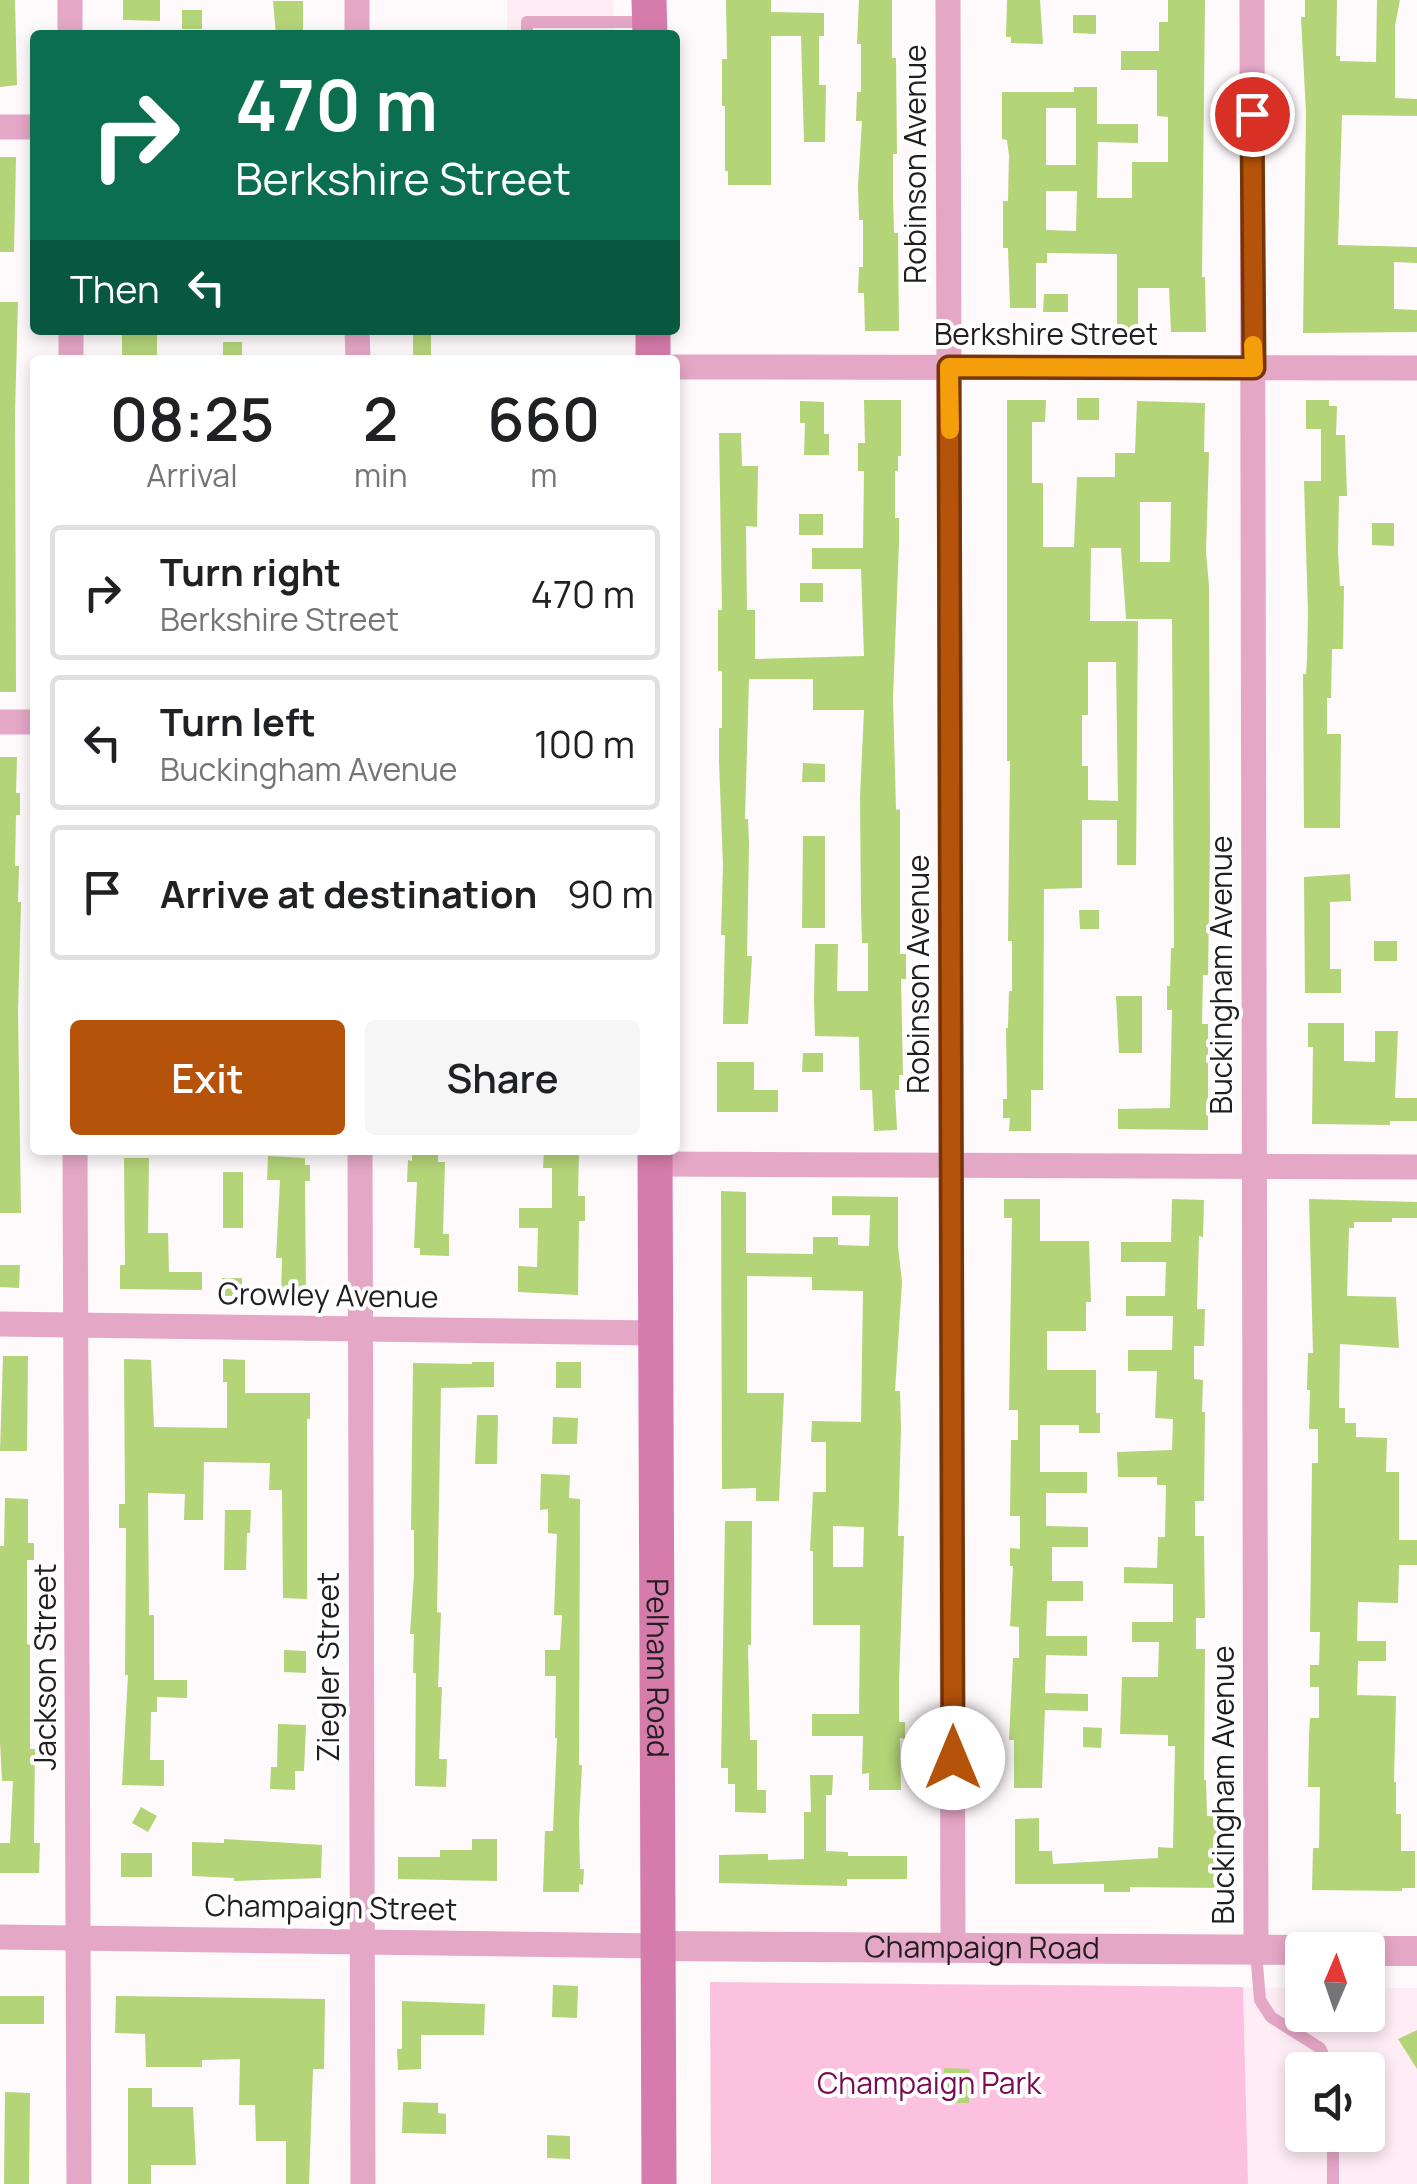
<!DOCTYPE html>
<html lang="en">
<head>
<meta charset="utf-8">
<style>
  :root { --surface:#fff; --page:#f6f6f6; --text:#202124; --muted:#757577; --line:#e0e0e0; --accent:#b45309 }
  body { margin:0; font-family:Manrope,sans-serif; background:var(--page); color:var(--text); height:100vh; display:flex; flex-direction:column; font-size:38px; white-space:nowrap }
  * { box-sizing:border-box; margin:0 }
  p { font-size:32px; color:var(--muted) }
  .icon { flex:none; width:55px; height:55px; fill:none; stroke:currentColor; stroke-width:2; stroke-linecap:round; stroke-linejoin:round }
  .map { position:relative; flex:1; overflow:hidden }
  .sheet { position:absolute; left:30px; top:355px; width:650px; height:800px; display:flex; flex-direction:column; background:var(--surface); border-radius:10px; box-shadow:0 5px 15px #0003 }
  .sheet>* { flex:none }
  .banner { position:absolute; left:30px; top:30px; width:650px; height:305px; border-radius:10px; box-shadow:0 5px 15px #0003; background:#0b6e4f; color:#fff; overflow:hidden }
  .needle { width:65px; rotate:2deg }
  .tools { position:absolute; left:1285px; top:1932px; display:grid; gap:20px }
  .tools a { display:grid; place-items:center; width:100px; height:100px; border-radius:10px; background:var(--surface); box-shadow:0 5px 15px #0003; font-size:50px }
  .pin { position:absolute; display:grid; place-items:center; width:85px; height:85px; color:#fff; margin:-42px; border:5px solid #fff; border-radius:50%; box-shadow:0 2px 10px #0007 }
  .me { position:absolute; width:110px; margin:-55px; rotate:0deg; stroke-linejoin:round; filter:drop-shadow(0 0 8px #0008) }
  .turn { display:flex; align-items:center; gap:35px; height:210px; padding:0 40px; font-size:45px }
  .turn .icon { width:130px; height:130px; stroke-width:2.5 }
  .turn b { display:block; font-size:70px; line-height:85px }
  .then { display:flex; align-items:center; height:95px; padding:0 40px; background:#0003; gap:20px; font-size:38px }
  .eta { display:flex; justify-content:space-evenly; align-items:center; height:170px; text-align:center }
  .eta b { font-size:60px; font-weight:600; line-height:70px }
  .button { display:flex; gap:20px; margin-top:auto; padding:20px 40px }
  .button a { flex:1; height:115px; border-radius:10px; background:var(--accent); color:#fff; font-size:40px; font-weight:600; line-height:115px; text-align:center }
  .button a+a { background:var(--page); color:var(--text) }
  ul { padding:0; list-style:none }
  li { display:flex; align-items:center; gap:30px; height:135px; margin:0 20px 15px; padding:0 20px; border:5px solid var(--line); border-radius:10px }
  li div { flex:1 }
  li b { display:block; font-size:38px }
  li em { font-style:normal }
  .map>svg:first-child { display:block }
  .built { fill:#ffedf5; fill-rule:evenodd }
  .green { fill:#fcc1de }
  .building { fill:#b4d478; fill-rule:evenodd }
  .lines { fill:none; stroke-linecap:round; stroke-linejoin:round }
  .service { stroke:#e5a7c6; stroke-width:12 }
  .minor { stroke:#e5a7c6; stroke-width:25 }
  .tertiary { stroke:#e5a7c6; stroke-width:30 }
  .secondary { stroke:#d67cac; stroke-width:35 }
  .route-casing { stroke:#753606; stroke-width:25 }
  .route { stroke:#b45309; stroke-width:18 }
  .slow { stroke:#f59e0b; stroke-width:18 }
  .labels { text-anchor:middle; stroke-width:8; stroke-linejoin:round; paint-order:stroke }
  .street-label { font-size:30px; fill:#221d1f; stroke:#fff }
  .park-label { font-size:30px; fill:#780a52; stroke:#fff }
</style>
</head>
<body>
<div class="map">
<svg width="1417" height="2184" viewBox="0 0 1417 2184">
  <rect width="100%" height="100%" fill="#fef9fb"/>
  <!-- built -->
  <g class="built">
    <polygon points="507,0 613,0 615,35 507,35"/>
    <path d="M1243 1987 1302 1988V2015H1368V1988H1417V2184H1248ZM1302 2070H1368V2135H1302Z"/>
  </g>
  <!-- green -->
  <polygon class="green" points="710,1982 1243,1987 1248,2184 711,2184"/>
  <!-- building -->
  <g class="building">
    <polygon points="0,0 15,0 17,85 0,87"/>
    <polygon points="123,0 160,0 160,21 123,20"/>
    <polygon points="726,0 771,0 771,12 824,13 824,36 819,36 819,85 826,85 825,142 804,142 801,36 771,36 771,185 728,185 728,171 725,171 725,106 722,106 722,59 727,59"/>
    <polygon points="859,0 892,0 892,58 896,58 897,154 893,154 893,197 894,233 898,233 899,331 865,331 864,293 858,293 859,267 863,267 863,220 859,220 858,186 862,121 856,121 857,92 861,92 861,44 857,44"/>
    <polygon points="1007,0 1040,0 1043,44 1011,43 1011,37 1006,37"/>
    <path d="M1168 0H1205L1202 277H1205L1206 332H1171L1169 288H1138V332L1117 331V254L1047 253V263H1036V308H1010L1008 248H1003V201H1008L1009 155 1007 140 1002 139V92H1074V87H1097V124H1138V143L1098 142 1097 198H1132V162H1168V117L1157 116V70H1121V51H1159V22H1168ZM1046 108H1076V165H1046ZM1046 191H1077L1076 231 1046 230Z"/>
    <polygon points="1305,0 1337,0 1336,56 1340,56 1340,61 1376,62 1377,0 1400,0 1395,26 1395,98 1417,99 1417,116 1342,115 1338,245 1417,247 1417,263 1394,262 1394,309 1417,310 1417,332 1303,333 1306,113 1301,17 1305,17"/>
    <polygon points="273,1 303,1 303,35 276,35"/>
    <rect x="182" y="10" width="20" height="19"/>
    <polygon points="1073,15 1096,15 1096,34 1073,33"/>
    <polygon points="0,157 16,157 14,252 0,252"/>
    <polygon points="1044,294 1068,294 1068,312 1043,312"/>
    <polygon points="0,302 18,302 15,413 16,692 0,692"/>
    <rect x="122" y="330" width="35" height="30"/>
    <rect x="413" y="330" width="18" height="30"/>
    <rect x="223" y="342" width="19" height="18"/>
    <rect x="1077" y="398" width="22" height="22"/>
    <polygon points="864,400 901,400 901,456 898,456 898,471 895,471 895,518 899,518 899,543 893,698 896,810 900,809 900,954 906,954 906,979 901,979 903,1075 899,1075 899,1090 895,1090 897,1130 874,1131 872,1090 860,1090 859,1037 815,1036 814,999 815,944 838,944 837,991 868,991 868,943 862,943 861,907 860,797 864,710 813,710 813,679 749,679 745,819 748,819 749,844 747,956 752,956 748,1024 723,1024 725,935 721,935 723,865 719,762 719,728 722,728 722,671 718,671 718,610 722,610 719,433 741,433 742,466 758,466 757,527 746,526 747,610 755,610 755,659 864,656 861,569 812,569 812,548 863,548 864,471 858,471 858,443 865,443"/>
    <path d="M1007 400H1046L1045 422H1032V483H1043V547H1074L1077 477H1115V453H1135L1137 401 1205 403 1204 452H1209L1206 552 1209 586 1210 842 1208 975H1203L1202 1024H1208V1130L1118 1129V1109L1170 1108 1172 1010H1167V986H1170L1171 948H1174L1172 619H1126L1121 548H1091L1090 621H1138L1136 865H1117V820H1082V888L1044 889 1043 1090H1031V1131H1009L1010 1118H1003V1099H1007L1006 1028H1008L1009 991H1012V941H1008L1010 761H1007ZM1140 502H1171L1170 562H1140ZM1088 662H1116L1118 801 1088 800V766H1082V715H1088Z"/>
    <polygon points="1306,400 1329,400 1329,406 1337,406 1336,435 1345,435 1347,496 1339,496 1338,552 1340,586 1344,586 1343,649 1332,649 1331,698 1327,698 1327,734 1341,734 1340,828 1304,828 1303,674 1306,674 1307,660 1308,613 1304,481 1321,481 1321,429 1306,429"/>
    <polygon points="800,401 824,402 824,434 829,434 829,455 804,455 805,423 800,423"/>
    <rect x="799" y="514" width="24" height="21"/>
    <polygon points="1372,523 1394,523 1394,546 1372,545"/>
    <rect x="800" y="583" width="23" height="19"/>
    <polygon points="0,757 17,757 16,793 20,793 20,815 16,815 15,866 19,866 18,902 21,902 18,1012 21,1213 0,1213"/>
    <polygon points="803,763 825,764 825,782 802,782"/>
    <polygon points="803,836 825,836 825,928 802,928"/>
    <polygon points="1350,874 1351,901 1330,902 1330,969 1341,969 1341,993 1305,993 1304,877"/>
    <polygon points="1079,910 1099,910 1099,929 1080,929"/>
    <rect x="1374" y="941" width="23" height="20"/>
    <polygon points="1116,996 1142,996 1142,1053 1119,1053"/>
    <polygon points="1308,1023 1344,1023 1344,1061 1375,1062 1375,1031 1398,1031 1395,1098 1417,1098 1417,1121 1390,1121 1390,1125 1312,1124 1313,1047 1308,1047"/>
    <polygon points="803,1053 823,1053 823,1072 802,1072"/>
    <polygon points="717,1062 754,1062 754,1090 778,1090 778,1112 717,1112"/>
    <polygon points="412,1150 438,1150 438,1162 445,1162 443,1234 449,1234 449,1256 420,1255 420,1248 414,1248 417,1182 407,1182 408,1160 412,1161"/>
    <polygon points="544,1150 579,1150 578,1196 585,1196 585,1221 579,1221 578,1295 518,1292 518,1266 537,1267 538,1228 519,1228 519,1208 552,1208 552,1168 543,1168"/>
    <polygon points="268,1156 305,1158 305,1165 310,1165 310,1181 305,1181 306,1295 281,1295 282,1258 276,1258 280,1180 267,1180"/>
    <polygon points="124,1158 149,1158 148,1233 168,1233 169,1272 202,1272 202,1290 120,1289 120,1265 125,1265"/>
    <rect x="223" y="1172" width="20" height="56"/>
    <path d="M721 1191 746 1192V1253L813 1254V1237H838V1245L869 1246 870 1215H832V1196L898 1197V1246L902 1282 895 1391H900L901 1428 898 1536H904L899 1683V1722H905V1739L900 1738 901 1790H869V1773L862 1774 863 1736H812V1714H859L860 1625H813V1551H810L813 1492H826V1442H811L812 1421 861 1422 863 1291 812 1290V1277L747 1276V1393H784L779 1501H756V1488L722 1489ZM833 1526 864 1527 863 1567H833Z"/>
    <polygon points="1004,1199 1040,1199 1040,1241 1089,1241 1091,1302 1086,1302 1086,1331 1047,1331 1047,1370 1096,1370 1096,1413 1100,1413 1100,1433 1079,1433 1079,1425 1040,1425 1040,1472 1087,1472 1087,1493 1046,1493 1046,1526 1088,1527 1088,1547 1052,1547 1052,1581 1083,1581 1083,1601 1047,1601 1046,1636 1087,1636 1087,1656 1046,1655 1045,1693 1088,1694 1088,1711 1045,1710 1042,1788 1014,1788 1014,1740 1009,1740 1013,1658 1019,1658 1019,1627 1010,1626 1013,1566 1010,1566 1010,1548 1020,1549 1020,1516 1010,1516 1011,1440 1018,1440 1018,1410 1009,1410 1012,1218 1004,1218"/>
    <polygon points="1172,1199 1204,1200 1203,1237 1199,1236 1197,1309 1205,1309 1204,1346 1194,1346 1194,1379 1203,1380 1202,1412 1205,1412 1204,1501 1195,1501 1195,1536 1204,1536 1205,1618 1196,1618 1196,1649 1205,1649 1204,1780 1206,1780 1207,1816 1223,1817 1224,1888 1130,1887 1130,1892 1104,1892 1104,1884 1015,1884 1015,1819 1039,1818 1039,1851 1052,1851 1053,1864 1158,1858 1158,1847 1173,1848 1175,1746 1168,1746 1168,1735 1120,1734 1122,1677 1158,1677 1159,1642 1132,1642 1132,1622 1173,1622 1173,1584 1124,1583 1124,1567 1157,1568 1158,1537 1165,1537 1166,1485 1157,1485 1157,1477 1118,1477 1117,1452 1172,1450 1173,1419 1155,1418 1157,1371 1128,1371 1128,1350 1172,1350 1173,1316 1126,1316 1126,1296 1165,1296 1166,1262 1121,1262 1121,1242 1171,1242"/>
    <polygon points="1309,1199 1417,1202 1417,1218 1392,1218 1392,1222 1354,1222 1354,1228 1349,1228 1347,1296 1396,1297 1399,1348 1340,1344 1339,1408 1345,1408 1345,1423 1356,1423 1356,1437 1387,1438 1386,1472 1399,1472 1399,1540 1417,1540 1417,1565 1399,1565 1398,1603 1358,1602 1357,1641 1386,1641 1386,1661 1358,1661 1357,1695 1396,1696 1394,1782 1396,1782 1396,1814 1401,1814 1401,1851 1415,1851 1415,1888 1402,1888 1402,1891 1312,1890 1313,1848 1319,1848 1320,1787 1308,1787 1309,1734 1310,1718 1319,1718 1319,1687 1310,1687 1310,1665 1319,1665 1320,1632 1310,1632 1312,1463 1318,1463 1318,1429 1309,1429 1310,1390 1307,1390 1308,1353 1313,1353"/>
    <polygon points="0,1265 20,1265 19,1288 0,1287"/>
    <rect x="222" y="1278" width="20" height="18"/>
    <polygon points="3,1356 28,1356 27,1451 0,1451"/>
    <polygon points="124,1359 151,1360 154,1427 227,1428 227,1382 223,1382 223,1359 245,1360 245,1393 310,1393 310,1419 307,1419 307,1599 283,1598 282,1490 269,1490 270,1463 204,1462 203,1520 184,1520 185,1494 148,1493 149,1615 154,1615 154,1680 187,1680 187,1698 157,1697 157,1712 151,1712 150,1760 164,1760 164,1786 122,1785 128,1675 125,1675 126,1528 119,1528 119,1504 125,1504"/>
    <polygon points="472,1362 494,1362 494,1387 441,1388 437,1612 441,1613 438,1687 442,1687 439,1759 447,1759 446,1787 415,1786 416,1673 413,1673 414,1634 410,1634 414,1574 414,1530 411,1530 413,1363 472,1364"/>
    <rect x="556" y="1362" width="25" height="26"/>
    <polygon points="477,1415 498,1415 497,1464 475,1464"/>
    <polygon points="553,1417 578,1418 577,1444 552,1444"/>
    <polygon points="541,1474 570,1475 569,1498 580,1499 579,1765 582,1765 579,1823 580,1869 584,1869 583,1885 579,1884 579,1892 543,1892 545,1831 553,1831 557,1738 555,1738 556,1676 545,1676 545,1650 560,1650 562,1615 554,1615 557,1534 548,1533 548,1509 540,1510"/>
    <polygon points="5,1498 28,1499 28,1543 34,1543 34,1560 27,1560 27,1644 30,1645 30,1749 35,1749 34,1843 40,1843 39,1873 0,1873 0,1843 10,1843 13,1781 2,1781 0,1742 0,1546 4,1546"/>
    <polygon points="225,1510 251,1510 250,1533 247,1533 246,1570 224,1570"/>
    <polygon points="725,1521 752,1521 751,1645 748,1645 750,1740 757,1740 757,1790 766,1790 766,1813 735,1812 735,1784 728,1784 728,1768 721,1768"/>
    <polygon points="284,1650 306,1651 306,1673 284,1672"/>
    <polygon points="278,1724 306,1725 304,1771 295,1771 295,1790 270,1789 271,1767 277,1767"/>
    <polygon points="1083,1727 1102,1728 1101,1748 1083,1747"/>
    <polygon points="810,1775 833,1775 832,1795 826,1795 826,1851 848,1852 848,1856 907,1856 907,1879 847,1879 847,1886 719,1883 719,1855 768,1854 768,1860 804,1859 804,1812 811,1812"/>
    <polygon points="141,1807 157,1816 148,1832 132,1823"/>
    <polygon points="224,1839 322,1845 321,1878 234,1881 234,1878 192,1876 192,1842 224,1843"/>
    <polygon points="472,1839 497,1839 497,1881 398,1879 398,1857 440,1857 440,1850 472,1850"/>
    <rect x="121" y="1853" width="31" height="24"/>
    <polygon points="553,1985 578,1986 577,2018 552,2017"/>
    <rect x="0" y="1996" width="44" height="28"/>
    <polygon points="116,1996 325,1999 324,2069 313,2069 309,2184 286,2184 286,2141 256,2141 255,2105 239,2105 240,2059 202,2060 202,2067 146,2067 145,2034 115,2033"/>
    <polygon points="402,2001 485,2004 484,2035 421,2035 421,2069 398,2070 397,2049 402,2049"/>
    <polygon points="1417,2030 1417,2069 1398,2039"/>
    <polygon points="944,2068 970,2069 969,2103 943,2103"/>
    <polygon points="128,2088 152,2088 152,2107 193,2107 196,2165 151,2165 151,2184 128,2184"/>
    <polygon points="5,2092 30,2093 29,2184 4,2184"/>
    <polygon points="403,2102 438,2103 438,2113 446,2114 446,2134 402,2133"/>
    <polygon points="547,2135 570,2136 570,2159 547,2158"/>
  </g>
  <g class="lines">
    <!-- service -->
    <g class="service">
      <polyline points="527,35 527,22 647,22"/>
      <polyline points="1256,1952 1260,2000 1271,2017 1320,2048 1330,2070"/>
      <polyline points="1333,2135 1333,2184"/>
    </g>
    <!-- minor -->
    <g class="minor">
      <polyline points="70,0 70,35"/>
      <polyline points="357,0 357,35"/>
      <polyline points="948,0 953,1948"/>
      <polyline points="1252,0 1256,1950"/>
      <polyline points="0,127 35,127"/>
      <polyline points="71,330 71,360"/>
      <polyline points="357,330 358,360"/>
      <polyline points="675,367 1417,368"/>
      <polyline points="0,722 35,722"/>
      <polyline points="75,1150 79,2184"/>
      <polyline points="360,1150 363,2184"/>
      <polyline points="655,1164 1417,1167"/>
      <polyline points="0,1324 655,1333"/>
      <polyline points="0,1937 660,1946"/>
    </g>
    <!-- tertiary -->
    <g class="tertiary">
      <path id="s1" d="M660 1946 1302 1950"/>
      <polyline points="1368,1951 1417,1951"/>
    </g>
    <!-- secondary -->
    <g class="secondary">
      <polyline points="649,0 650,35"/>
      <polyline points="653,330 653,360"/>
      <path id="s2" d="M655 1150 659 2184"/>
    </g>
  </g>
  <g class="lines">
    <!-- route casing -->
    <g class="route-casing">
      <polyline id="route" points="953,1758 949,367 1254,368 1252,114"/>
    </g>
    <!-- route -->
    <use href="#route" class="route"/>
    <!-- slow -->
    <polyline class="slow" points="950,430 949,367 1254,368 1253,345"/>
  </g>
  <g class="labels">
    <!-- street labels -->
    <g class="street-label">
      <text transform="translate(916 164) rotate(-90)" y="10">Robinson Avenue</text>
      <text x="1046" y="345">Berkshire Street</text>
      <text transform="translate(919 974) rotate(-90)" y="10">Robinson Avenue</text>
      <text transform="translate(1222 975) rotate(-90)" y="10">Buckingham Avenue</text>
      <text transform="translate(328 1296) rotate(1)" y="10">Crowley Avenue</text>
      <text transform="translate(46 1667) rotate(-90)" y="10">Jackson Street</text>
      <text transform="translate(329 1667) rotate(-90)" y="10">Ziegler Street</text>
      <text dy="10" stroke="none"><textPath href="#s2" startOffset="518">Pelham Road</textPath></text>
      <text transform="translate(1224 1785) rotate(-90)" y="10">Buckingham Avenue</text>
      <text transform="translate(331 1908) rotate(1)" y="10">Champaign Street</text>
      <text dy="10" stroke="none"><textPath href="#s1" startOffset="322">Champaign Road</textPath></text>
    </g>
    <!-- park labels -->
    <g class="park-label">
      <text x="929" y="2094">Champaign Park</text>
    </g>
  </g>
</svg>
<div class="tools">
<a><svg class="needle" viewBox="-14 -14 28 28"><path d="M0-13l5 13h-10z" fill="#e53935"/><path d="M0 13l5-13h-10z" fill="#757577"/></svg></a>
<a><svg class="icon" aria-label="sound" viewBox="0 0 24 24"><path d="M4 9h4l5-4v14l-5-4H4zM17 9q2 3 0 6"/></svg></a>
</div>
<div class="pin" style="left:1252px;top:114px;background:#d93025"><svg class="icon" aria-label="arrive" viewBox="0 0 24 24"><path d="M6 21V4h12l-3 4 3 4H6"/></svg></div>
<svg class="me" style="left:953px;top:1758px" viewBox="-20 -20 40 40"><circle r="19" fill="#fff"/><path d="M0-13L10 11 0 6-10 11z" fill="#b45309"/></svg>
<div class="banner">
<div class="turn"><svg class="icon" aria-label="right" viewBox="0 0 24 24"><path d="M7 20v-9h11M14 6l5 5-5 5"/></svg><div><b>470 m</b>Berkshire Street</div></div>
<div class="then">Then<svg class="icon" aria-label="left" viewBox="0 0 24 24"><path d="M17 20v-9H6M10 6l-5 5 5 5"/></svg></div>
</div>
<section class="sheet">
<div class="eta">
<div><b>08:25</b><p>Arrival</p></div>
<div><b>2</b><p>min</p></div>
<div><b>660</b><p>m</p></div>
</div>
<ul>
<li><svg class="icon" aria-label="right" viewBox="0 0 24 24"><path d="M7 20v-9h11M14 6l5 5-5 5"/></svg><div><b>Turn right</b><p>Berkshire Street</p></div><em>470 m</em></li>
<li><svg class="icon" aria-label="left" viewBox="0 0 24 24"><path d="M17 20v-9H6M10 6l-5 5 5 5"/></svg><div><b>Turn left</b><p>Buckingham Avenue</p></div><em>100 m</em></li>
<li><svg class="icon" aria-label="arrive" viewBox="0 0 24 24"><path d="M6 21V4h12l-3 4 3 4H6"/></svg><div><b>Arrive at destination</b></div><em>90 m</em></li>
</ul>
<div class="button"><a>Exit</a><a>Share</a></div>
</section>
</div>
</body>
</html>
